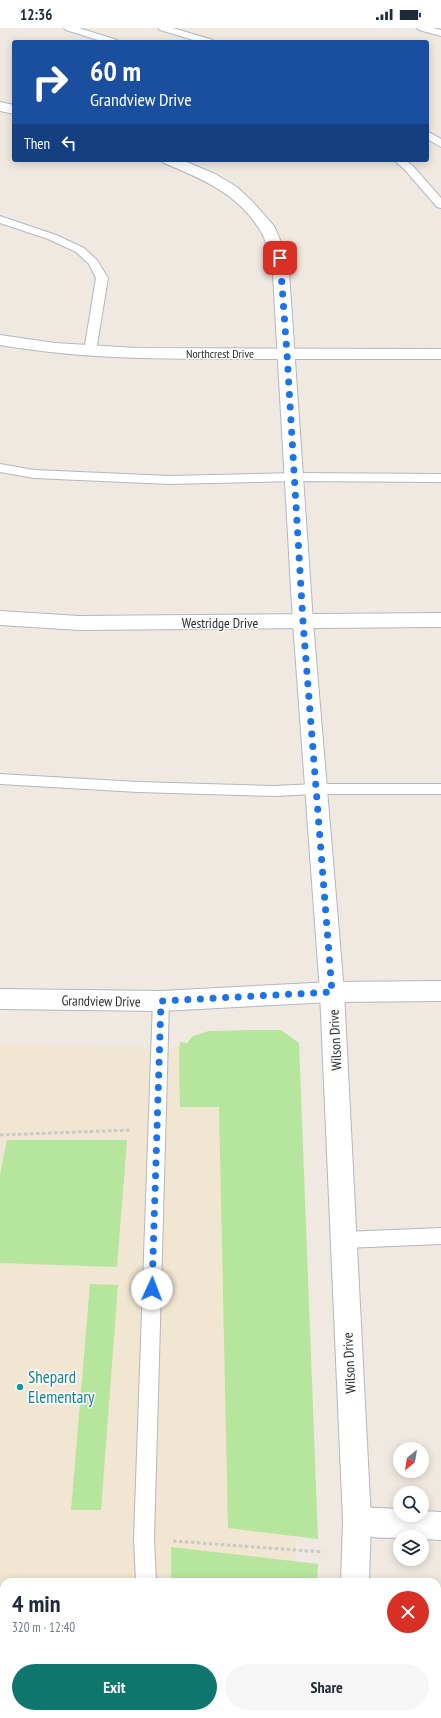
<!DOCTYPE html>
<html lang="en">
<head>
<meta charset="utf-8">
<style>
  :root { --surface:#fff; --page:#f6f6f7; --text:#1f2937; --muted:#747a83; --accent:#0f766e }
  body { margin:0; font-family:"PT Sans Narrow",sans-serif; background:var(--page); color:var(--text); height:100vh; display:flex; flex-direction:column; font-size:15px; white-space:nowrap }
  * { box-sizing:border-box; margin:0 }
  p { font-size:13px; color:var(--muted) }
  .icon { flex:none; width:22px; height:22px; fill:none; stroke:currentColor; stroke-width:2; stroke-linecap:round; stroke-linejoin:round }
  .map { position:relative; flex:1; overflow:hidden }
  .sheet { position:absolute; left:0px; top:1550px; width:441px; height:140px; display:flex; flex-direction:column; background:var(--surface); border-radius:12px 12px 0 0; box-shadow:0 2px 10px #0003 }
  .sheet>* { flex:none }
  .banner { position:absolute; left:12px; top:12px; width:417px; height:122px; border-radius:4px; box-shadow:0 2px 10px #0003; background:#1a4fa0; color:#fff; overflow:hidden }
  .needle { width:26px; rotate:210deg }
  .buttons { position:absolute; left:393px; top:1414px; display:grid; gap:8px }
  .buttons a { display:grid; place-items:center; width:36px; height:36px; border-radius:50%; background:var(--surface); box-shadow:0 2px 10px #0003; font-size:20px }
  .pin { position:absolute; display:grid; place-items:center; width:34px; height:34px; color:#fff; margin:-17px; border-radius:8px; box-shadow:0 2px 6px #0006 }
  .me { position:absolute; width:44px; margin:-22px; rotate:2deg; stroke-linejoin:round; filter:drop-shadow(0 0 3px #0008) }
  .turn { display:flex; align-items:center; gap:14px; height:84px; padding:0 12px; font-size:18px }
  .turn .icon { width:52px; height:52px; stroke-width:2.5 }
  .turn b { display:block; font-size:28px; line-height:34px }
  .then { display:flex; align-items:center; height:38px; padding:0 12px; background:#0003; gap:8px; font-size:15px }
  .round { display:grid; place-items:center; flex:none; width:42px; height:42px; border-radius:21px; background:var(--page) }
  .head { display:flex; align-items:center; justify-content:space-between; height:68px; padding:0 12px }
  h1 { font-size:24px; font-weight:600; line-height:30px }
  .button { display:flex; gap:8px; margin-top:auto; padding:8px 12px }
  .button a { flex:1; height:46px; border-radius:24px; background:var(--accent); color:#fff; font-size:16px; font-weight:600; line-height:46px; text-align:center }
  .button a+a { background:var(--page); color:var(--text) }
  .status { display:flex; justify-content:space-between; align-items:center; height:28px; padding:0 20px; background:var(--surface); direction:ltr }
  .status svg { height:11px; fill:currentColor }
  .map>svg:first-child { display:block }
  .education { fill:#f0e6d1 }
  .green { fill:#b6e59e }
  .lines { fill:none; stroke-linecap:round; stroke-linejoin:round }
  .service-casing { stroke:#b4b7c1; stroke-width:2 }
  .minor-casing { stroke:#b4b7c1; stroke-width:2 }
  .tertiary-casing { stroke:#b4b7c1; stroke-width:2 }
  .path { stroke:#c9c9c9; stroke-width:3; stroke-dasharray:3.5 2.5; stroke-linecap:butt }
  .service { fill:#fff; fill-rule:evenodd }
  .minor { fill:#fff; fill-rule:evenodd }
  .tertiary { fill:#fff; fill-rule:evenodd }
  .route { stroke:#1a73e8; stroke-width:7; stroke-dasharray:0 12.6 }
  .culture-dot { fill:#0f9aa8; stroke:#fff; stroke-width:1.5 }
  .labels { text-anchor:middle; stroke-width:3; stroke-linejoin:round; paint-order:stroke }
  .far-street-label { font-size:12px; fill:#2e2e2e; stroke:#fff }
  .street-label { font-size:14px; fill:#2e2e2e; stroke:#fff }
  .near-culture-label { font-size:17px; fill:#0d838f; stroke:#fff; text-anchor:start }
</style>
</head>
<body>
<div class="status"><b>12:36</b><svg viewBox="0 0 49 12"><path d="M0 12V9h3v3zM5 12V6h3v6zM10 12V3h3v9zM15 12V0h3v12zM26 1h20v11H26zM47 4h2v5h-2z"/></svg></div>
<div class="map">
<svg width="441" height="1690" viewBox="0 0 441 1690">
  <rect width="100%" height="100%" fill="#efe9e1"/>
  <!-- education -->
  <polygon class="education" points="0,1018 281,1020 296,1554 4,1554 4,1686 294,1686 293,1690 0,1690"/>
  <!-- green -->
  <g class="green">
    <polygon points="253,1002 281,1002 299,1015 318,1511 228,1500 219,1079 180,1079 179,1026 180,1014 187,1015 193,1008 209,1003"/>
    <polygon points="7,1112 127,1112 117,1239 0,1235 0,1146"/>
    <polygon points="90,1256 118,1257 101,1482 71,1482"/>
    <polygon points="171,1519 318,1536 317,1554 171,1554"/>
    <polygon points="91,1686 132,1686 134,1690 90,1690"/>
    <polygon points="237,1686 305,1686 303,1690 244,1690"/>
  </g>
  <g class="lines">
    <!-- service casing -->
    <g class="service-casing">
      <g id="service">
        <polygon points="64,0 79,0 117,12 119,14 104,14 66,2"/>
        <polygon points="158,0 173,0 213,12 215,14 200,14 160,2"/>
        <polygon points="417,0 433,0 441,2 441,8 419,2"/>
        <polygon points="427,103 441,111 441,119 427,111"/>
        <polygon points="394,132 405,132 413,138 441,170 441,180 437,179 405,142"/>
        <polygon points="0,188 56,207 84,220 97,232 108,250 96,323 94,325 86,325 84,323 96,250 89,236 76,224 48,211 0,195"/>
        <polygon points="0,436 34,442 170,448 294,445 441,446 441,454 294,453 170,456 34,450 0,444"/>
        <polygon points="0,746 138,754 274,758 316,756 441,756 441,766 316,766 274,768 138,764 0,756"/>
        <polygon points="161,966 167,968 169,973 154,1510 156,1554 136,1554 134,1510 153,973 155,968"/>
        <polygon points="441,1200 441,1216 344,1220 338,1218 335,1212 338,1206 344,1204"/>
        <polygon points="177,1686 200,1686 201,1690 178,1690"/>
      </g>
    </g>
    <!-- minor casing -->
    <g class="minor-casing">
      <g id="minor">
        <path d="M0 307 55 315 137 320 441 321V331C374 331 308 331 241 331 160 331 80 331 0 317Z"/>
        <polygon points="0,583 79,588 441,585 441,599 79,602 0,597"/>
        <polygon points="441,953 441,973 332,974 161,983 0,981 0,961 161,963 332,954"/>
        <path d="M357 1479 400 1481V1487H422V1483L441 1484V1512L422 1511V1509C398 1509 370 1513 347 1503L343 1493 347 1483Z"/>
      </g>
    </g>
    <!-- tertiary casing -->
    <g class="tertiary-casing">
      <g id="tertiary">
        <polygon points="0,74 14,77 14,86 0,83"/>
        <path d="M161 132H182L215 146 237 159 252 173 274 198 288 230 313 594 344 964 371 1493 369 1554H341L343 1493 320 964 293 594 272 230C268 221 265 210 260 202 237 165 202 151 164 135Z"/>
        <rect x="335" y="1686" width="30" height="4"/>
      </g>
    </g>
    <!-- path -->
    <g class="path">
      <polyline points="0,1107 130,1102"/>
      <polyline points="173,1513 323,1524"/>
      <polyline points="86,1690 87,1686"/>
    </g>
    <!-- service -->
    <use href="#service" class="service"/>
    <!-- minor -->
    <use href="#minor" class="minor"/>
    <!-- tertiary -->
    <use href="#tertiary" class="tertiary"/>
  </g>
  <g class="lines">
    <!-- route -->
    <polyline class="route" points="152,1261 161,973 332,964 303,594 287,326 280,230"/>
  </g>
  <!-- markers -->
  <circle class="culture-dot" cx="20" cy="1359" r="4"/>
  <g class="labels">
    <!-- far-street labels -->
    <g class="far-street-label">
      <text x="220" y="330">Northcrest Drive</text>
    </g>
    <!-- street labels -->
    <g class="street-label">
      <text x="220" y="600">Westridge Drive</text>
      <text transform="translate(101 973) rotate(1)" y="5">Grandview Drive</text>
      <text transform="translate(335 1012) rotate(-93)" y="5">Wilson Drive</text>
      <text transform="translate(349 1335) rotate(-93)" y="5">Wilson Drive</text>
    </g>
    <!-- near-culture labels -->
    <g class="near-culture-label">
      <text x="28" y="1355">Shepard<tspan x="28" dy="20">Elementary</tspan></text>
    </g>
  </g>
</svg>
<div class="buttons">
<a><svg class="needle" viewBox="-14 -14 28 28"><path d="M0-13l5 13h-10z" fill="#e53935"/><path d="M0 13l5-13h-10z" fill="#747a83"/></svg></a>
<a><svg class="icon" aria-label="search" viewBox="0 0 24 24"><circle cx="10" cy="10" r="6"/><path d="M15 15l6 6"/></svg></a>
<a><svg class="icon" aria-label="layers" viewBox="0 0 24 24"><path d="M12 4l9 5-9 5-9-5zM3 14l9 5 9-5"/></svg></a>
</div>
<div class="pin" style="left:280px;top:230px;background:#d93025"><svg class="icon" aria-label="arrive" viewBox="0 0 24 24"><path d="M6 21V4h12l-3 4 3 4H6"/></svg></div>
<svg class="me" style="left:152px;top:1261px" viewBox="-20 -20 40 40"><circle r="19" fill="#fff"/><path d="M0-13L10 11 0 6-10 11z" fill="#1a73e8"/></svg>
<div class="banner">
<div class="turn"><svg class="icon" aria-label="right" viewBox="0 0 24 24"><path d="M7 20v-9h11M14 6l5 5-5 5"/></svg><div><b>60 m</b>Grandview Drive</div></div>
<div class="then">Then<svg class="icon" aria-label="left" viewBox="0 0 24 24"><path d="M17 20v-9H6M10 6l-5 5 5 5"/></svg></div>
</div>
<section class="sheet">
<div class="head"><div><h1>4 min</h1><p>320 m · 12:40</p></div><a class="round" style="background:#d93025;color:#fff"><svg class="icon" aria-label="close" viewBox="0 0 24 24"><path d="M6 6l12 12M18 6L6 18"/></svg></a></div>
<div class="button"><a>Exit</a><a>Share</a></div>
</section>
</div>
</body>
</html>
